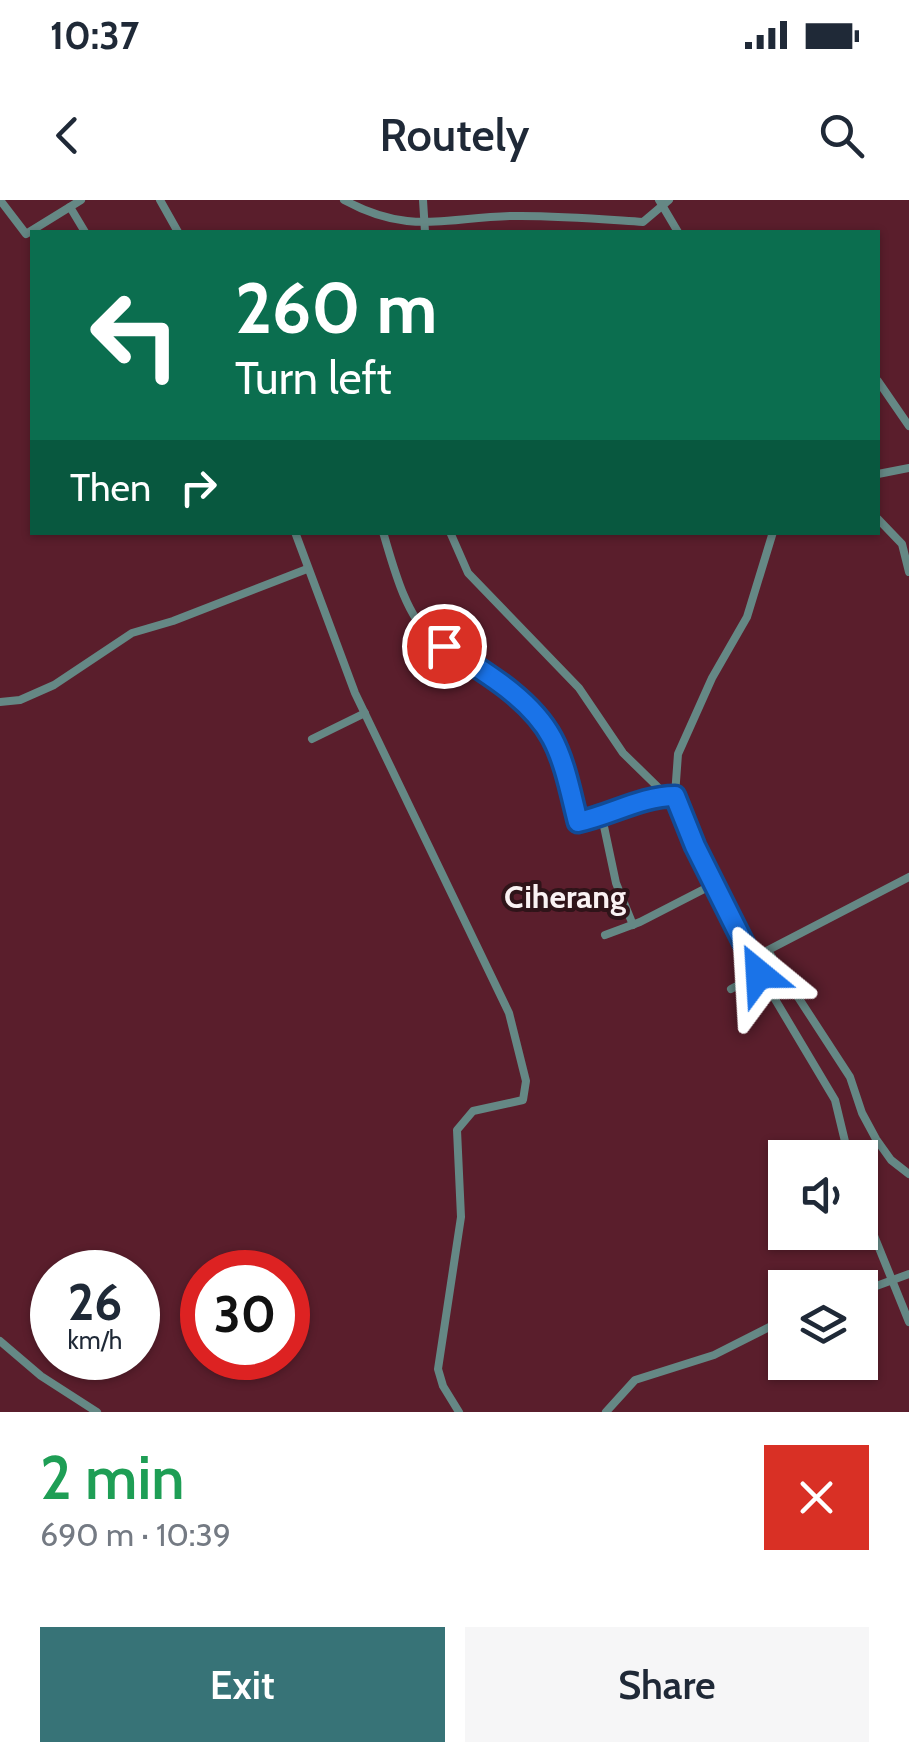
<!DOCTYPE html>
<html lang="en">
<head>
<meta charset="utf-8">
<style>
  :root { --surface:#fff; --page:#f6f6f7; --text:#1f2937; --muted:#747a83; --accent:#377377 }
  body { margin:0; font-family:Cabin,sans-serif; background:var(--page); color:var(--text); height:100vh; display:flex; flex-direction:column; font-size:38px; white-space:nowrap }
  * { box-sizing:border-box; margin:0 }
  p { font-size:32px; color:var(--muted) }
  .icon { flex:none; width:55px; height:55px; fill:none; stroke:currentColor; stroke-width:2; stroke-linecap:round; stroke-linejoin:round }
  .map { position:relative; height:1212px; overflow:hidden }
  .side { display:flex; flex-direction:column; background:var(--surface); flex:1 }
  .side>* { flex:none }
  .hud { position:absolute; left:30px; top:30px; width:850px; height:305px; border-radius:0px; box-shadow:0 2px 8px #0004; background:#0b6e4f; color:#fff; overflow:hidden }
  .fabs { position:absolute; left:768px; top:940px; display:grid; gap:20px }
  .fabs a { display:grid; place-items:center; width:110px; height:110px; border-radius:0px; background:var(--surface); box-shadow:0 2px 8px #0004; font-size:50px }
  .speed { position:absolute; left:30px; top:1050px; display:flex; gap:20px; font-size:50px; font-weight:700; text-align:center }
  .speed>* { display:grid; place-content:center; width:130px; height:130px; border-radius:50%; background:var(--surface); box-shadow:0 2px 8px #0004; line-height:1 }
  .speed small { font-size:25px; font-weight:400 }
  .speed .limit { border:15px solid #d22; background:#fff; color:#111 }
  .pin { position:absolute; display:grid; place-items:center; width:85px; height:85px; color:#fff; margin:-42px; border:5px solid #fff; border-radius:50%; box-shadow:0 2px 10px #0007 }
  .me { position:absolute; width:110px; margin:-55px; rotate:333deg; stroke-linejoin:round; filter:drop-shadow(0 0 8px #0008) }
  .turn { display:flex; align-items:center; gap:35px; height:210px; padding:0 40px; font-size:45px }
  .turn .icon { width:130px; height:130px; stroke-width:2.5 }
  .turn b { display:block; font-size:70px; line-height:85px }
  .then { display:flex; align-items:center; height:95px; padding:0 40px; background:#0003; gap:20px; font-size:38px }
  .round { display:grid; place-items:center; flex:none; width:105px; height:105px; border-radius:0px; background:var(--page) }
  .summary { display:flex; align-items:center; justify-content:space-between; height:170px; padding:0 40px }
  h1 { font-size:60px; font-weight:600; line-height:75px; color:#1e9e55 }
  .cta { display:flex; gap:20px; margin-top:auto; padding:20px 40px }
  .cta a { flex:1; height:115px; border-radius:0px; background:var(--accent); color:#fff; font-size:40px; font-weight:600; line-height:115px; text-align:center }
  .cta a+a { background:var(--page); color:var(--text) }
  .status { display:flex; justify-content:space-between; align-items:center; height:70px; padding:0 50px; background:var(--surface); direction:ltr }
  .status svg { height:28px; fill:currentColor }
  header { display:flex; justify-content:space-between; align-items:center; height:130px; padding:0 40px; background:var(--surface); font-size:45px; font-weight:600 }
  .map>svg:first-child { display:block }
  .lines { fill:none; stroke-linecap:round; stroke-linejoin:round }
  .minor { stroke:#658885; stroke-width:8 }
  .route-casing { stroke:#114b97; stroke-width:25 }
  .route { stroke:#1a73e8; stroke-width:18 }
  .labels { text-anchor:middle; stroke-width:8; stroke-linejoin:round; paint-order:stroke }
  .quarter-label { font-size:32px; font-weight:bold; fill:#faf2f3; stroke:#2f1419 }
</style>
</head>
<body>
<div class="status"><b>10:37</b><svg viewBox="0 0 49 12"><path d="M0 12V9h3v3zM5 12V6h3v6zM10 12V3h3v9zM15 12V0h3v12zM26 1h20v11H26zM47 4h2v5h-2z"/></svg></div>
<header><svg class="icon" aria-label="back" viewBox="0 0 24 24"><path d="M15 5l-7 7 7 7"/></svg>Routely<svg class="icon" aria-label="search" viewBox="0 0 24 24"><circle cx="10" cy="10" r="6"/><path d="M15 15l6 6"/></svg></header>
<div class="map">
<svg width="909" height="1212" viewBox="0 0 909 1212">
  <rect width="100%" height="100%" fill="#5a1e2c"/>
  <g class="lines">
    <!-- minor -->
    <g class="minor">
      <polyline points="0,0 26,34 81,0"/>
      <polyline points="160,0 178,32"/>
      <path d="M344 0C408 35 443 18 510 16 554 15 599 19 643 22L669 0"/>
      <polyline points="423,0 425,32"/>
      <polyline points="659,0 678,32"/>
      <polyline points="70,7 85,32"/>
      <polyline points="878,181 909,226"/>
      <polyline points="878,274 909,268"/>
      <polyline points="878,319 902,344 909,372"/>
      <polyline points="295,332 355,493 509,813 526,881 523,900 473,911 457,930 461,1017 438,1169 443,1186 459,1212"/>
      <path d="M383 332C393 365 405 414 431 437 464 467 514 483 541 521 562 550 569 588 578 621 612 616 642 596 675 595"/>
      <polyline points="450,332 468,373 579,488 623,553 667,596"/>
      <polyline points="773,332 747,417 712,478 678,554 675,595 695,646 751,759 835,900 849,958"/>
      <polyline points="0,502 20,500 54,485 132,433 173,421 307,369"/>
      <polyline points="312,539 365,513"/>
      <polyline points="602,617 616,683 633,725"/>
      <polyline points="605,735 640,722 714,684"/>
      <polyline points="768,751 850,877 862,913 876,939 891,960 909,974"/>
      <polyline points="751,759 909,677"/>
      <polyline points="731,789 759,774"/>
      <polyline points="860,1001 909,1122"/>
      <polyline points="824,1042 852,1032"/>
      <polyline points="860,1092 909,1074"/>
      <polyline points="0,1141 41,1176 97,1212"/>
      <polyline points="606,1212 635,1180 714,1155 785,1119"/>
    </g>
  </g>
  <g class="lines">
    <!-- route casing -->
    <g class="route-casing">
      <path id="route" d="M444 446C481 470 530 497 552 538 565 562 571 595 578 622 611 615 642 596 675 596L695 646 759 774"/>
    </g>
    <!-- route -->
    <use href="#route" class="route"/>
  </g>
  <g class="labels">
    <!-- quarter labels -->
    <g class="quarter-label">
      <text x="565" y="708">Ciherang</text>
    </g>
  </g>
</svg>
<div class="fabs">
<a><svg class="icon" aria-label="sound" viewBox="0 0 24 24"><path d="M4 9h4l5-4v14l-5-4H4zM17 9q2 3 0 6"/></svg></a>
<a><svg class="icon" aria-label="layers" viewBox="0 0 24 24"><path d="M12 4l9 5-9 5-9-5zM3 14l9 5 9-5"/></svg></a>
</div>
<div class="speed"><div>26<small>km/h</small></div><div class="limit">30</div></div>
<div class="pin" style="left:444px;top:446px;background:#d93025"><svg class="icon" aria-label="arrive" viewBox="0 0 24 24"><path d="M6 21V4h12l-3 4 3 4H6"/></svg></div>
<svg class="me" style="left:759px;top:774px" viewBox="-20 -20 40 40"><path d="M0-17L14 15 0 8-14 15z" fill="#1a73e8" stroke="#fff" stroke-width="4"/></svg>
<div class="hud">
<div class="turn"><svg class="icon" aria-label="left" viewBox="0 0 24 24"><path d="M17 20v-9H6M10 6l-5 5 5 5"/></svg><div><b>260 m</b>Turn left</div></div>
<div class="then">Then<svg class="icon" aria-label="right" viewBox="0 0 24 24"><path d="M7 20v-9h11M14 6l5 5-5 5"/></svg></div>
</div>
</div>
<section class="side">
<div class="summary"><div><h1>2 min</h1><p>690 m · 10:39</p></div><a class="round" style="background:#d93025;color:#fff"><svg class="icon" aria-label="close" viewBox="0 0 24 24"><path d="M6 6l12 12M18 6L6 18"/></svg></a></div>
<div class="cta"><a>Exit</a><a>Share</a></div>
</section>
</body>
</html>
